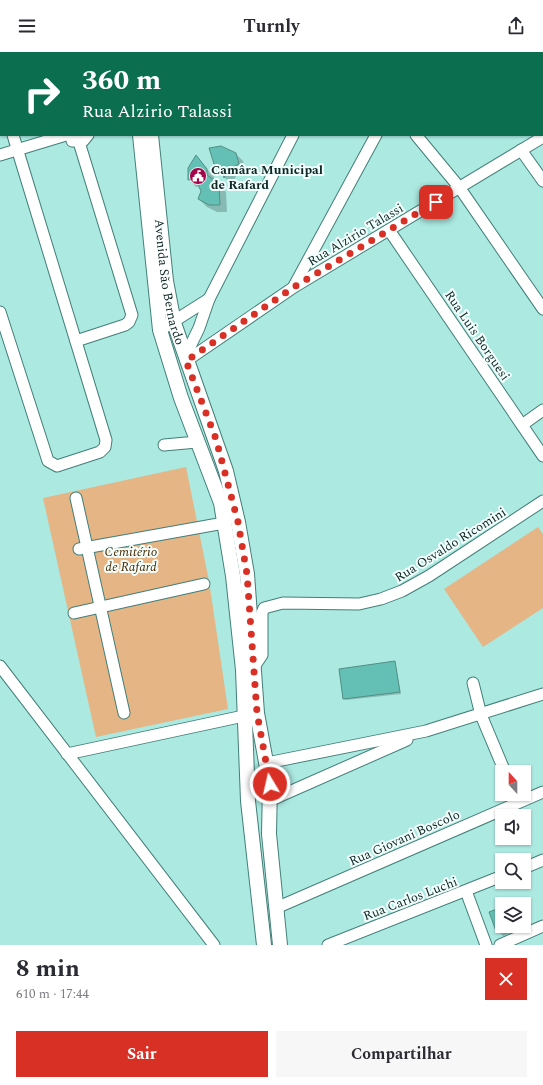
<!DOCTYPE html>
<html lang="pt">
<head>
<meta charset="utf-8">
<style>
  :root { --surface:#fff; --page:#f7f7f7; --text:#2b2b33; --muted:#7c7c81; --accent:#d93025 }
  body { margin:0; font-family:Spectral,serif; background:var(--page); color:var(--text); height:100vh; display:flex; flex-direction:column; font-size:15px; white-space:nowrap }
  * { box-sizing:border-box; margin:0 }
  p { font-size:13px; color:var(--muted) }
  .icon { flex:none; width:22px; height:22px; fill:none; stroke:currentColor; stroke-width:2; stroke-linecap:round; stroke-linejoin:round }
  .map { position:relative; height:893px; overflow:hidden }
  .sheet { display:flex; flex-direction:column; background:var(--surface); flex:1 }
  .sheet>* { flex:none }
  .top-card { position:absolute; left:0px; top:0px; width:543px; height:84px; box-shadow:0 1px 3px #0004; background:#0b6e4f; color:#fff; overflow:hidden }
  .needle { width:26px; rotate:339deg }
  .fabs { position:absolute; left:495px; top:713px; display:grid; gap:8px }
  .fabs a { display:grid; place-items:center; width:36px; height:36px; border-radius:0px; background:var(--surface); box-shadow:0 1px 3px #0004; font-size:20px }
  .pin { position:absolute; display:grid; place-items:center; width:34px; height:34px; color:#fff; margin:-17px; border-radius:8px; box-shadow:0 2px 6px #0006 }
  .me { position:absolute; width:44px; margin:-22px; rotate:351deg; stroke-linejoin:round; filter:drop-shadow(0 0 3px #0008) }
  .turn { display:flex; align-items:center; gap:14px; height:84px; padding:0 16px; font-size:18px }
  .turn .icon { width:52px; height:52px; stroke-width:2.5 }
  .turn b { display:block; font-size:28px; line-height:34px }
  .round { display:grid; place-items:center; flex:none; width:42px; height:42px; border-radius:0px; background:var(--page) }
  .summary { display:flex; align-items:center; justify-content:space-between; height:68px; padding:0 16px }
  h1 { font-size:24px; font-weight:700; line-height:30px }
  .action { display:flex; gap:8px; margin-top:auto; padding:8px 16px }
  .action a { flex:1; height:46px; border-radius:0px; background:var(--accent); color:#fff; font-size:16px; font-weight:700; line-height:46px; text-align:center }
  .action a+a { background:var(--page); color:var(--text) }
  header { display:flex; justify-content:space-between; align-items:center; height:52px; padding:0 16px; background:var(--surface); font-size:18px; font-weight:700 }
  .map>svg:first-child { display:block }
  .green { fill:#e5b586 }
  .shadow { fill:#0003 }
  .building { fill:#64c0b4; stroke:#528f87 }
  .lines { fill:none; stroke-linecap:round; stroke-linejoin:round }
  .minor-casing { stroke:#427f78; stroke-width:13 }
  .major-casing { stroke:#427f78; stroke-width:16 }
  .minor { stroke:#fff; stroke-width:11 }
  .major { stroke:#fff; stroke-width:14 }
  .route { stroke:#d93025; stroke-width:7; stroke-dasharray:0 12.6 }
  .labels { text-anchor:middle; stroke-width:4; stroke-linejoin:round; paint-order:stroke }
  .poi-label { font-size:13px; font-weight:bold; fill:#0d2724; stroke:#f3fffd; text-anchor:start }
  .street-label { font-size:13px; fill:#0d2724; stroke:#f3fffd }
  .park-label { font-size:13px; font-style:italic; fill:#4b2900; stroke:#f3fffd }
</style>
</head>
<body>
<header><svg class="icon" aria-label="menu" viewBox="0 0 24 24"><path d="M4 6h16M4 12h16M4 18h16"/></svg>Turnly<svg class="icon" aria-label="share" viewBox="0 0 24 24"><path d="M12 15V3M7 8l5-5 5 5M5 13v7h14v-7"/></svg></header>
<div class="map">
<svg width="543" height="893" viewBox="0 0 543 893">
  <rect width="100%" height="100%" fill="#abe9e1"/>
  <!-- green -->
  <g class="green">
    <polygon points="186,415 209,529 228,657 96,685 43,446"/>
    <polygon points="538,475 543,482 543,556 483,595 444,537"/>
  </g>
  <!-- shadow -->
  <g class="shadow">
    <polygon points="235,101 243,109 246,119 236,124 232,133 225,126 224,120 214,111"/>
    <polygon points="196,105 214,125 214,129 226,140 227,160 217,160 207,155 199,147 202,139 199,134 196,135 189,127"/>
    <polygon points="395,610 401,642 346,648 344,647"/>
    <polygon points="517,850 520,852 512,852"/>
    <polygon points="502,856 502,874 524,874 524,858 530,873 503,884 497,878"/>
  </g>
  <!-- building -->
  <g class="building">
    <polygon points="221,94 236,101 239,112 229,117 224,126 222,115 214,112 209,96"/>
    <polygon points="196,103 207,117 207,123 219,132 220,153 209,153 198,147 201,139 195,127 188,128 188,116"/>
    <polygon points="395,609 400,640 343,647 339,617"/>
    <polygon points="502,855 502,877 496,879 489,860"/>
  </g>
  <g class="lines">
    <!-- minor casing -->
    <g class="minor-casing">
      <g id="minor">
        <polyline points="107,0 107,1"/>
        <polyline points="34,1 35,0"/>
        <polyline points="175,1 175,0"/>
        <polyline points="334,1 335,0"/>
        <polyline points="416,83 459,135 543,257"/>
        <polyline points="72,89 83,89 88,83"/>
        <polyline points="521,98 543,129"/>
        <polyline points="0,103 66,83"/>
        <polyline points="389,178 543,404"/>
        <polyline points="294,234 376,83"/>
        <polyline points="0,260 48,409 57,414 100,400 105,395 106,388 13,83"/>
        <polyline points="160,278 209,247"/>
        <polyline points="76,289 125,273 129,270 132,263 79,90"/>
        <polyline points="185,305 199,276 209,247 293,83"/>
        <polyline points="186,309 294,235 543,85"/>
        <polyline points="522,373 543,358"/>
        <polyline points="164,393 197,390"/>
        <polyline points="76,446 124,661"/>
        <polyline points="79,497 224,471"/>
        <polyline points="74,561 204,532"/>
        <polyline points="0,614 214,893"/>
        <polyline points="254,615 262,603 262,561 264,556 283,551 359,552 381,547 402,539 429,524 543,449"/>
        <polyline points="473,631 481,663 505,720"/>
        <polyline points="67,702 253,662"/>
        <polyline points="267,711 426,679 543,642"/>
        <polyline points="271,748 407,688"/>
        <polyline points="524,816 543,808"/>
        <polyline points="466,839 486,893"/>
        <polyline points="276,856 543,740"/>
        <polyline points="328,893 502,824"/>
        <polyline points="500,893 543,874"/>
      </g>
    </g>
    <!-- major casing -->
    <g class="major-casing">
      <g id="major">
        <polyline points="133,0 133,1"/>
        <polyline points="144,0 144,1"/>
        <polyline points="140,83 160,278 181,346 221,451 233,524 243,618 248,749 264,893"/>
        <path id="s1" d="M151 83 166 229 174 271 226 419 238 470 247 522 257 661 270 732 269 782 280 893"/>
      </g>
    </g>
    <!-- minor -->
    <use href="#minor" class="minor"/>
    <!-- major -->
    <use href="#major" class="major"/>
  </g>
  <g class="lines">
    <!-- route -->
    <polyline class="route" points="270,732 257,661 247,522 238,470 216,387 186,309 294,235 436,150"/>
  </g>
  <!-- icons -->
  <defs>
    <g id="civic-disc" transform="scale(0.9)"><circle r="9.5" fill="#a00649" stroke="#f3fffd"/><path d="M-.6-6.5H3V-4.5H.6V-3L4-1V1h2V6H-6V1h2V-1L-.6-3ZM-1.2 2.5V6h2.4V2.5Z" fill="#fff"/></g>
  </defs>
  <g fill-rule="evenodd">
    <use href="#civic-disc" x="198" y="124"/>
  </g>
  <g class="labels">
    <!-- poi labels -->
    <g class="poi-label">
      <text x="211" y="122">Camâra Municipal<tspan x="211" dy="15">de Rafard</tspan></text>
    </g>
    <!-- street labels -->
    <g class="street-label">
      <text transform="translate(355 182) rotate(-31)" y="5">Rua Alzirio Talassi</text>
      <text dy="5" stroke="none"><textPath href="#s1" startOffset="148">Avenida São Bernardo</textPath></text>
      <text transform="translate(478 283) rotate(56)" y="5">Rua Luis Borguesi</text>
      <text transform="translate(450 492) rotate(-32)" y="5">Rua Osvaldo Ricomini</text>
      <text transform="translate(404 785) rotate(-24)" y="5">Rua Giovani Boscolo</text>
      <text transform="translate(410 846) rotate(-21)" y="5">Rua Carlos Luchi</text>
    </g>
    <!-- park labels -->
    <g class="park-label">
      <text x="131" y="504">Cemitério<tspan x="131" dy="15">de Rafard</tspan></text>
    </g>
  </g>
</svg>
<div class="fabs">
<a><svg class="needle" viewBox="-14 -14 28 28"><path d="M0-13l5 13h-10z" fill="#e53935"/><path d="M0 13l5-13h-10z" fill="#7c7c81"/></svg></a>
<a><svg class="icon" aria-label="sound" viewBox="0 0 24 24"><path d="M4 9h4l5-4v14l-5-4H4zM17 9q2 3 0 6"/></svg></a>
<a><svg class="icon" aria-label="search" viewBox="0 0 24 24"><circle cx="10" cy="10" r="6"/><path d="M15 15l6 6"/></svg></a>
<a><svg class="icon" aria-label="layers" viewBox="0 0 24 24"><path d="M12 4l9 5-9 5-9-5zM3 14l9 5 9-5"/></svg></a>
</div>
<div class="pin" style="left:436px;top:150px;background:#d93025"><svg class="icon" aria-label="arrive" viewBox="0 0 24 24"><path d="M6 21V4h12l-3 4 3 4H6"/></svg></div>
<svg class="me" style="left:270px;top:732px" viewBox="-20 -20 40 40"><circle r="17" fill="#d93025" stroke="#fff" stroke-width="3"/><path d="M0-11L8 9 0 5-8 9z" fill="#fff"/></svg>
<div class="top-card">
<div class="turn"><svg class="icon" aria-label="right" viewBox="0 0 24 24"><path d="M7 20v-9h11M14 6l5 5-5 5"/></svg><div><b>360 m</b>Rua Alzirio Talassi</div></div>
</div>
</div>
<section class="sheet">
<div class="summary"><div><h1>8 min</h1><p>610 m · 17:44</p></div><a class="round" style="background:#d93025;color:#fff"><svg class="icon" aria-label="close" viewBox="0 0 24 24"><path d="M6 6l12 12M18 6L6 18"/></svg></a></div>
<div class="action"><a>Sair</a><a>Compartilhar</a></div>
</section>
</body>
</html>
